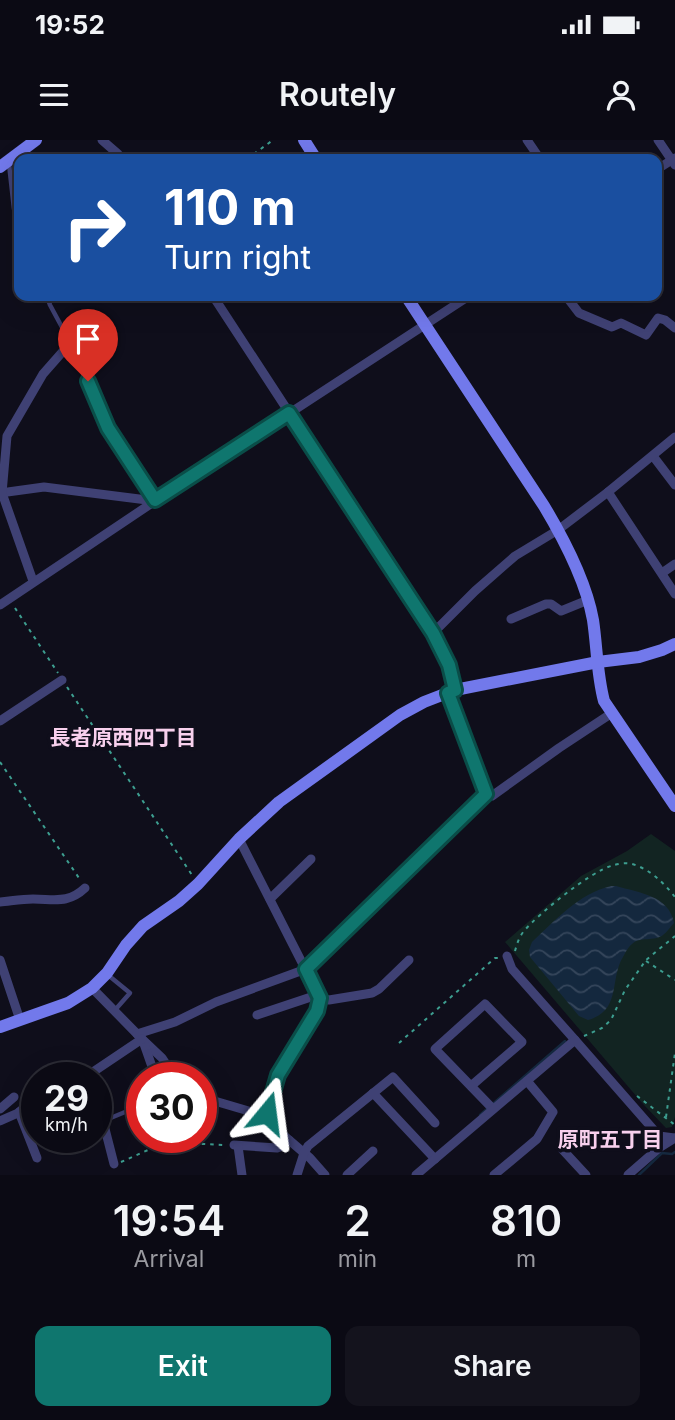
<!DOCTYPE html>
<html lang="en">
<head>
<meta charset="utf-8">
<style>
  :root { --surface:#0b0a14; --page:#14131d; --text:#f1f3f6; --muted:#9a9aa0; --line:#2b2b34; --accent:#0f766e }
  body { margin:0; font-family:Inter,"Noto Sans JP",sans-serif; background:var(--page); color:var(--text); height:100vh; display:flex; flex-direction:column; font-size:26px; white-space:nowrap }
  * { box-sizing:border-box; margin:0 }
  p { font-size:23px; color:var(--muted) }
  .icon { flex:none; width:38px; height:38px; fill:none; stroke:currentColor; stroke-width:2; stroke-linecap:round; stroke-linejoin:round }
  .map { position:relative; height:1035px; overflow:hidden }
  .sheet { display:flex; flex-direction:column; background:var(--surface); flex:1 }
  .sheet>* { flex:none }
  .guide { position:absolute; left:14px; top:14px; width:648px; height:147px; border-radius:14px; box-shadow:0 7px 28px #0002,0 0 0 2px var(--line); background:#1a4fa0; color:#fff; overflow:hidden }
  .speed { position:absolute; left:21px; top:922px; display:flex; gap:14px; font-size:35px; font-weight:700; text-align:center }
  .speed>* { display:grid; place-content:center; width:91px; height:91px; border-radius:50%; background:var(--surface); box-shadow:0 7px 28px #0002,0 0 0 2px var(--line); line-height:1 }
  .speed small { font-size:18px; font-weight:400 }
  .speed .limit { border:10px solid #d22; background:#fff; color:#111 }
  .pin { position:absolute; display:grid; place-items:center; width:60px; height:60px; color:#fff; margin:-72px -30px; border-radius:50% 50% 50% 0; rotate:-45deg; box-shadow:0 0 7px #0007 }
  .pin .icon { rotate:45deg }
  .me { position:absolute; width:77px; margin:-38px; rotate:16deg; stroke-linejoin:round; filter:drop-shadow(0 0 5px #0008) }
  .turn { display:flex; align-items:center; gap:24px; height:147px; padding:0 35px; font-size:32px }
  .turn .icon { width:91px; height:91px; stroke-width:2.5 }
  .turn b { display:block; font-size:49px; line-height:60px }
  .eta { display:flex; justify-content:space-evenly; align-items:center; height:119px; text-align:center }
  .eta b { font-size:42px; font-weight:600; line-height:49px }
  .button { display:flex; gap:14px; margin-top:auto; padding:14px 35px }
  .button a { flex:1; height:80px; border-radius:14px; background:var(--accent); color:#fff; font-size:28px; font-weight:600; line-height:80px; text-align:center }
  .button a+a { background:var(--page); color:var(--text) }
  .status { display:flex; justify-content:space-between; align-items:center; height:49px; padding:0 35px; background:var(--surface); direction:ltr }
  .status svg { height:19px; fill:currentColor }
  header { display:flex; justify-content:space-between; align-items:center; height:91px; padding:0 35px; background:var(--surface); font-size:32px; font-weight:600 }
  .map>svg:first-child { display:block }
  .green { fill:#122422 }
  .water { fill:url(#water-waves) }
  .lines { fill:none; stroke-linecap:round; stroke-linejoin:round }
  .stream { stroke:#14283e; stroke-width:2.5 }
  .path { stroke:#3d9e90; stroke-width:2; stroke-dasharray:3.5 5; stroke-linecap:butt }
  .lane { stroke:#3f4174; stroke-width:4.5 }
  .street { stroke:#3f4174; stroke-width:9 }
  .secondary { stroke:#7279eb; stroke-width:12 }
  .route-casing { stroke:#0a4d48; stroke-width:18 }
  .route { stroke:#0f766e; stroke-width:12 }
  .labels { text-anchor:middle; stroke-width:7; stroke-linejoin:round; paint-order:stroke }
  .neighbourhood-label { font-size:21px; font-weight:bold; fill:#f8d0ed; stroke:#0f0e1b }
</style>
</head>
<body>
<div class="status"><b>19:52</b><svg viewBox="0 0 49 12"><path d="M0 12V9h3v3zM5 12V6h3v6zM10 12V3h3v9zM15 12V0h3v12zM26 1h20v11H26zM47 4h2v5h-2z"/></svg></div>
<header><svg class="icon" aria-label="menu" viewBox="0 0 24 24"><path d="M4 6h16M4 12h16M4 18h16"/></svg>Routely<svg class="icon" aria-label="person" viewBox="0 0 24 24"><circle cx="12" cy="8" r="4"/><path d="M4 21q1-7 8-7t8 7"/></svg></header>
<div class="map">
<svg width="675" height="1035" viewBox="0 0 675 1035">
  <defs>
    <pattern id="water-waves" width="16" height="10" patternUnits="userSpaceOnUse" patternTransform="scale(1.75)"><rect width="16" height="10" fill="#14283e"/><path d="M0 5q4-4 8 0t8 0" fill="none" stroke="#35465b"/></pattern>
  </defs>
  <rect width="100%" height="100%" fill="#0f0e1b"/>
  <!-- green -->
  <polygon class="green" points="651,694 675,711 675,977 672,987 666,988 643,964 505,802 581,736 627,711"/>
  <!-- water -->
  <path class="water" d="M611 746H616C639 753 669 755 674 783 670 787 667 792 663 795 654 802 640 796 632 804 628 807 625 813 623 817 609 840 622 870 588 880L579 876 530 817 529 810 532 802C556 780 578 754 611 746Z"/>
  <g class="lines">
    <!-- stream -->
    <g class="stream">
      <polyline points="480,975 565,901"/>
      <polyline points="639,1035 662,1013 672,1014 675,1012"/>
    </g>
    <!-- path -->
    <g class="path">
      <polyline points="247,19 273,0"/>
      <polyline points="15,468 58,533"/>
      <polyline points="67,547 192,735"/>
      <polyline points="0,622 81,741"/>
      <path d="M515 811C517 804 519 797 524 791 538 774 590 732 611 726 617 724 626 722 632 724 650 729 664 743 675 757"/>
      <polyline points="646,821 675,840"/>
      <polyline points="584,896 602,888 611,880 625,850 646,820 675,796"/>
      <polyline points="399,903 495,818 500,818"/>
      <polyline points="637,956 675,985"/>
      <polyline points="666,977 675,913"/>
      <polyline points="121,1022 166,1002 223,1005"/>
    </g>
    <!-- lane -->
    <g class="lane">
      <polyline points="9,24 14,69 19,82"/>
      <polyline points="47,156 50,165 71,204"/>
      <polyline points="108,835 130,853 115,870"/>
      <polyline points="96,984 142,965"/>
    </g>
    <!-- street -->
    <g class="street">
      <polyline points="102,0 118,14 121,19"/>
      <polyline points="527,0 540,19"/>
      <polyline points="658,0 675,25"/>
      <polyline points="656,30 675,18"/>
      <polyline points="213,156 433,493 449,525 455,550"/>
      <polyline points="566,156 579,173 612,187 621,183 646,195 658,178 665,180 675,188"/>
      <polyline points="653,316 675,345"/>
      <polyline points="608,352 675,454"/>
      <polyline points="0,353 44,347 155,361"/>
      <polyline points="662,433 675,424"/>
      <polyline points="33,441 2,353 7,296 43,234 65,209 71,205 79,217 108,288 155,361"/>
      <polyline points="0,465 155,361 469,156"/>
      <polyline points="511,479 546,464 551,464 561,471 588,460"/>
      <polyline points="433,493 475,451 515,416 558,390 608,352 675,297"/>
      <polyline points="448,553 486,654"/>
      <polyline points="0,581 62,540"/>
      <polyline points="239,699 320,858 317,871 278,935 267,973"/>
      <polyline points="270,759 311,719"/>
      <path d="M0 762C11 761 22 759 33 759 55 759 68 764 85 748"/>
      <polyline points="507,816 512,829 575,900"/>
      <polyline points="0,820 20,880"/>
      <polyline points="92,848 142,899 162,918 175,938"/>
      <polyline points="257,875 311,857 329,860 372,853 379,849 409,820"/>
      <polyline points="137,894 175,882 216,862 306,829 486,654 492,656 559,608 612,573"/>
      <polyline points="143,901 156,938"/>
      <polyline points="84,938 142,899"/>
      <polyline points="471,946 522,902 485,864 435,909 493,969"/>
      <polyline points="373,953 435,1019"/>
      <polyline points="201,957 252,972 267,973 282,994 310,1018 325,1035"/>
      <polyline points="0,969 14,957"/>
      <polyline points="19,972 37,1018"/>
      <polyline points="0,981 18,973 37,956"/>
      <polyline points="103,981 114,1024"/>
      <polyline points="234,1005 277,1008 282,1006 289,1000"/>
      <polyline points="238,1006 242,1035"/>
      <polyline points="561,1008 586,1035"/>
      <polyline points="297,1035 304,1013 308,1006 393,937 435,983"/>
      <polyline points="347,1035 373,1011"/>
      <polyline points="416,1035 575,900 659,996 675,998"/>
      <polyline points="494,1035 537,999 553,972 527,941"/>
      <polyline points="628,1035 659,1008 675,998"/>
    </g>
    <!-- secondary -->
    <g class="secondary">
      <polyline points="304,0 316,19"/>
      <polyline points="0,27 36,0"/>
      <path d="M406 156 544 366C565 401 586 441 593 480 597 507 597 535 604 561L675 666"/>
      <polyline points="0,887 68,863 92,848 107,833 126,805 143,786 179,761 198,744 239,699 279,662 400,575 424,562 455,550 598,522 639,517 662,510 675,504"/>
    </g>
  </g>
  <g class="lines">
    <!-- route casing -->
    <g class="route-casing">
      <polyline id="route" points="88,241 108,288 155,360 289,273 433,493 449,525 455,550 448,553 486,654 306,829 320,858 317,871 278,935 267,973"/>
    </g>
    <!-- route -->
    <use href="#route" class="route"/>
  </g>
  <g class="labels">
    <!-- neighbourhood labels -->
    <g class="neighbourhood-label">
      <text x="123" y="605">長者原西四丁目</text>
      <text x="610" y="1007">原町五丁目</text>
    </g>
  </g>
</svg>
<div class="speed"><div>29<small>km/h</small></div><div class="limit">30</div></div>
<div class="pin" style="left:88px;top:241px;background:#d93025"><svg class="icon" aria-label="arrive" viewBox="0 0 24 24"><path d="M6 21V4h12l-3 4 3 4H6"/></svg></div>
<svg class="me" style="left:267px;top:973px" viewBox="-20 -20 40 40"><path d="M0-17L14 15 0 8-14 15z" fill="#0f766e" stroke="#fff" stroke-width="4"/></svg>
<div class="guide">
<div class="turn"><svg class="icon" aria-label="right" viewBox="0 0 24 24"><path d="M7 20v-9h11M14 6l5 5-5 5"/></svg><div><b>110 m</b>Turn right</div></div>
</div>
</div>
<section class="sheet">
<div class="eta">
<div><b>19:54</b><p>Arrival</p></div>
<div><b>2</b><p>min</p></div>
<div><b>810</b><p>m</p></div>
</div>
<div class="button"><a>Exit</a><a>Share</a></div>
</section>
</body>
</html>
